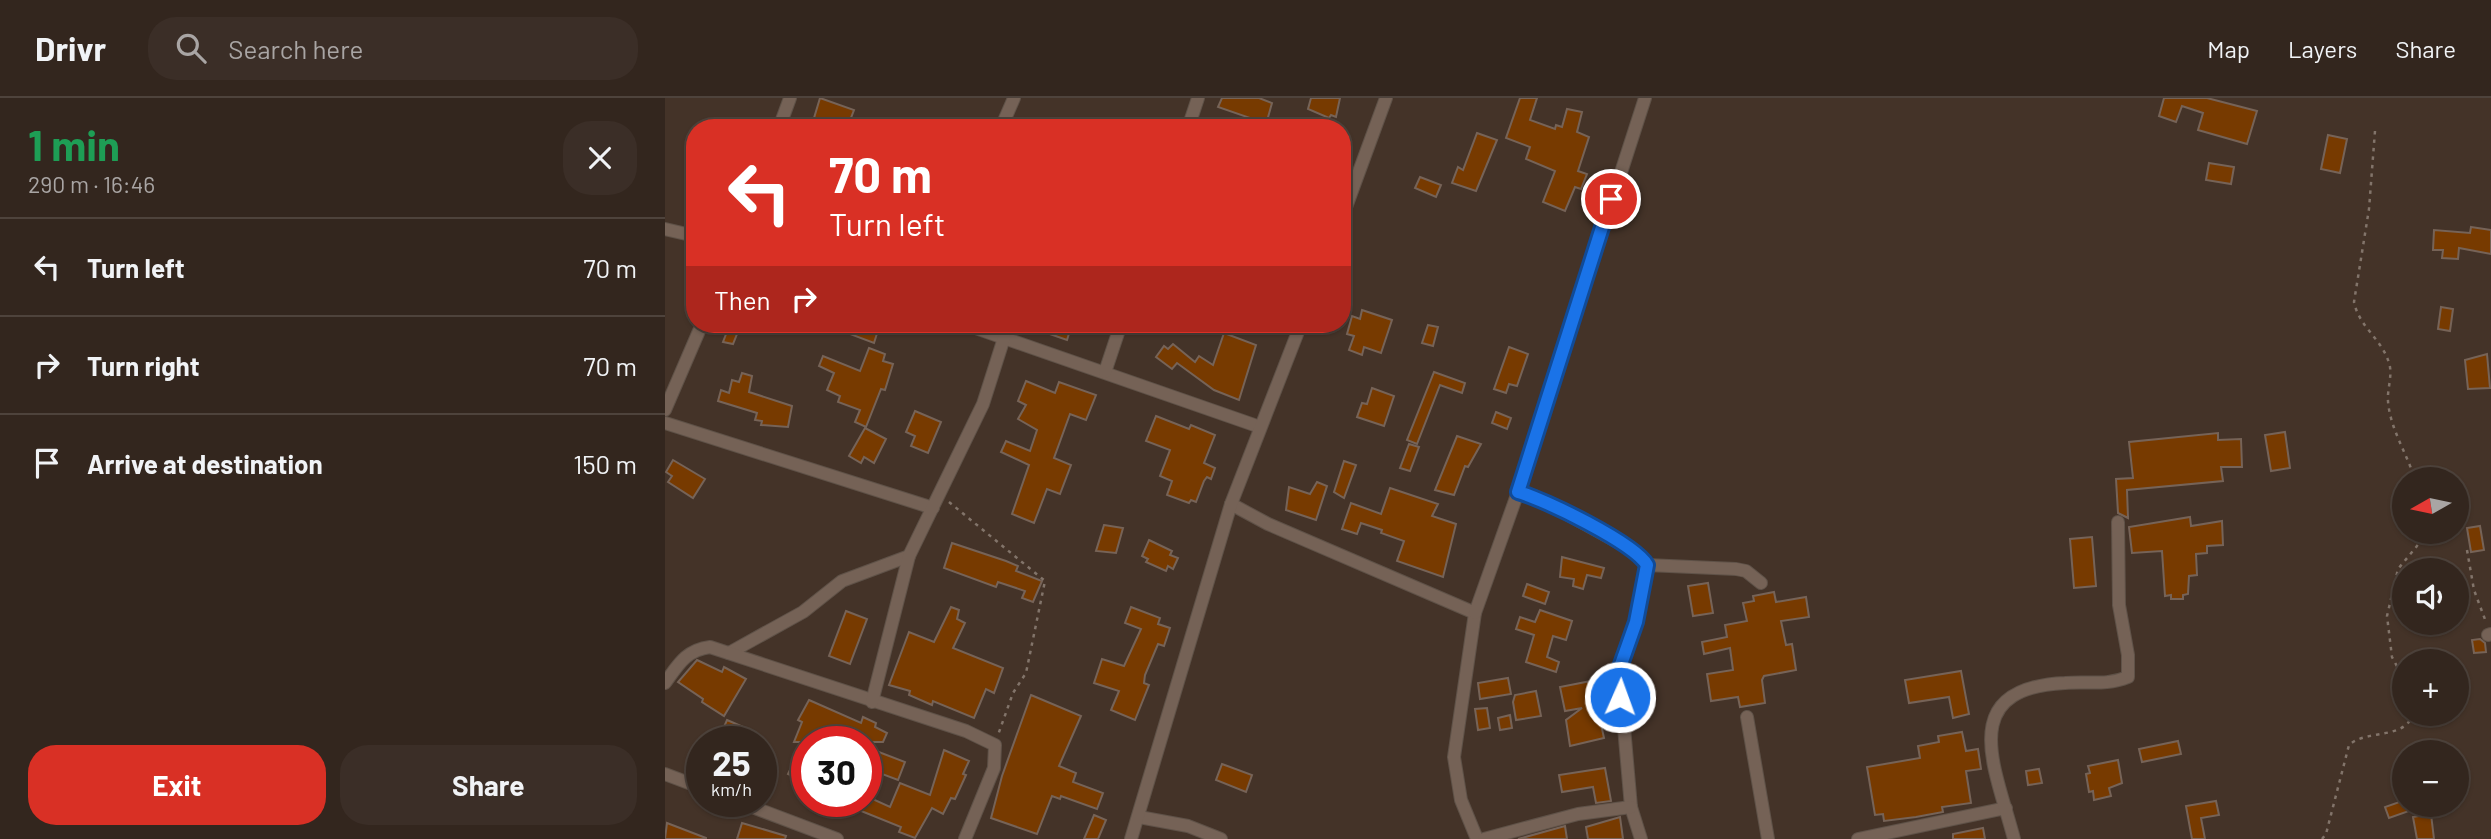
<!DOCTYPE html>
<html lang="en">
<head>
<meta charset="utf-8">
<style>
  :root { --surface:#33261e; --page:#3b2e27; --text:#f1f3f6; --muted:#a9a5a4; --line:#4e433c; --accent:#d93025 }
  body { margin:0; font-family:Barlow,sans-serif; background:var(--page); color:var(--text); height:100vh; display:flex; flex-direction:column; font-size:26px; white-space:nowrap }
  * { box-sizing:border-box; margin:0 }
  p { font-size:23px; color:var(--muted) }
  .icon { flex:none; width:38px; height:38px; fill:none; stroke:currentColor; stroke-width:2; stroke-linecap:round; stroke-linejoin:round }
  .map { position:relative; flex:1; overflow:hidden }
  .drawer { display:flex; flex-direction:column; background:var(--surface); width:665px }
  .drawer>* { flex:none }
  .guide { position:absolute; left:21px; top:21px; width:665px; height:214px; border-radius:28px; box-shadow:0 2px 5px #0004,0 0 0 2px var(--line); background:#d93025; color:#fff; overflow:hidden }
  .needle { width:46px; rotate:261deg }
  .tools { position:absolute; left:1727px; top:369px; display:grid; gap:14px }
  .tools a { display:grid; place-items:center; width:77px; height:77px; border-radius:50%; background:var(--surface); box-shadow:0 2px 5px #0004,0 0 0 2px var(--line); font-size:35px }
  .speed { position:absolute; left:21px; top:628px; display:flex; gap:14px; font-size:35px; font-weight:700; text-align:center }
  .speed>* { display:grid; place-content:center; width:91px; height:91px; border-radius:50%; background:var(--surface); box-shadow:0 2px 5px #0004,0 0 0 2px var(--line); line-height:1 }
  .speed small { font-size:18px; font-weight:400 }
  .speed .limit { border:10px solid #d22; background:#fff; color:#111 }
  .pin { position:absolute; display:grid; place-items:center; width:60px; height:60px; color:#fff; margin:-30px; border:4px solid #fff; border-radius:50%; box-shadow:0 2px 7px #0007 }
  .me { position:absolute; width:77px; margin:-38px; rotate:2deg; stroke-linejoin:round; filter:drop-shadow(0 0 5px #0008) }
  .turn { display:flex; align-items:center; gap:24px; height:147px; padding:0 28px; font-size:32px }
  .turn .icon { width:91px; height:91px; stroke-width:2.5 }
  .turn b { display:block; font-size:49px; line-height:60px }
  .then { display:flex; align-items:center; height:66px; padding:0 28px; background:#0003; gap:14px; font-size:26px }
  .round { display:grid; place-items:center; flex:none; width:74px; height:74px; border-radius:28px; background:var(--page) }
  .summary { display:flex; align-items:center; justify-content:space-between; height:119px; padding:0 28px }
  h1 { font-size:42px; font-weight:700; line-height:52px; color:#1e9e55 }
  .button { display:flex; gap:14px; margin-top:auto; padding:14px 28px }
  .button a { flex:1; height:80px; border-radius:28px; background:var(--accent); color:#fff; font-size:28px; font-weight:700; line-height:80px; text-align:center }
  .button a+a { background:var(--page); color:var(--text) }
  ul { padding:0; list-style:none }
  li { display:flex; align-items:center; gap:21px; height:98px; padding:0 28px; border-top:2px solid var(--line) }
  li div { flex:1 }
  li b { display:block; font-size:26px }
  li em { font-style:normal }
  header { display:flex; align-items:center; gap:42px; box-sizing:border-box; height:98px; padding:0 35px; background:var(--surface); border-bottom:2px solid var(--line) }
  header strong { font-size:33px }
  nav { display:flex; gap:38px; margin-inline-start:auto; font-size:24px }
  .search { width:490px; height:63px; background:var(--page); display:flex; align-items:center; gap:18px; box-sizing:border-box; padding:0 24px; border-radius:28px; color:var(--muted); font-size:26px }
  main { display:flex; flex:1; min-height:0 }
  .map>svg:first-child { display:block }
  .building { fill:#773a00; stroke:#766357; stroke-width:2 }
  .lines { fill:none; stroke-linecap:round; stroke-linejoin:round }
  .street-casing { stroke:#5f5248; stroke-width:14 }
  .path { stroke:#82746a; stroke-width:2.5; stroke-dasharray:3.5 5; stroke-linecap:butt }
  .street { stroke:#756256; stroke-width:12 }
  .route-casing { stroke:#114b97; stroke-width:18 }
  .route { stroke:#1a73e8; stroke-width:12 }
</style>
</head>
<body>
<header>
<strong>Drivr</strong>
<div class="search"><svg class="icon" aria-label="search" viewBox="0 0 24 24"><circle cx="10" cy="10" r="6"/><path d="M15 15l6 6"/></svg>Search here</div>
<nav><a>Map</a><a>Layers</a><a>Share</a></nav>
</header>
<main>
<section class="drawer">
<div class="summary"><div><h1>1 min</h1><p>290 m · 16:46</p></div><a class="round"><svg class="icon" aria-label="close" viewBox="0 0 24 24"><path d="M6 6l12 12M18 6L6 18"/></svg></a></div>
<ul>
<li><svg class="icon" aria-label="left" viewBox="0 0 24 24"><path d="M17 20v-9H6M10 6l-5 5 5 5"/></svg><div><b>Turn left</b></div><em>70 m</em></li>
<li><svg class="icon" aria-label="right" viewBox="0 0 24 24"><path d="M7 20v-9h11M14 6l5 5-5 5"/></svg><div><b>Turn right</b></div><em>70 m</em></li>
<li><svg class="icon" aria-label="arrive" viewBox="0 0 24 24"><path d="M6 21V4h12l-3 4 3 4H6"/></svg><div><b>Arrive at destination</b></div><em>150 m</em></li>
</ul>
<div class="button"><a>Exit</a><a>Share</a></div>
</section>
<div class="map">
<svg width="1826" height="741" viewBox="0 0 1826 741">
  <rect width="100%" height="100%" fill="#443328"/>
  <!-- building -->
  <g class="building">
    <polygon points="155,0 189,12 182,30 163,24 161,30 146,30"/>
    <polygon points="557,0 594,0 607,5 600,30 588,30 591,22 553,9"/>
    <polygon points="646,0 675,0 671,19 666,17 664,20 643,11"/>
    <polygon points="855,0 872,0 865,22 890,31 891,27 897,29 902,11 917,14 912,34 924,39 913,73 922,76 916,91 910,89 900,113 878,104 890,73 861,61 865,49 841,40"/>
    <polygon points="1499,0 1542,0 1592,13 1582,46 1533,32 1538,15 1517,8 1511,24 1494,18"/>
    <polygon points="812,35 832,42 811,93 787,85 793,69 798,72"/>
    <polygon points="1663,37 1682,41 1675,75 1656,71"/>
    <polygon points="1544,65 1569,69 1566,86 1541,82"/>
    <polygon points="755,79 776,87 771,99 750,90"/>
    <polygon points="1806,129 1826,132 1826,156 1794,150 1793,161 1777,160 1778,152 1768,152 1769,132 1805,135"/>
    <polygon points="1776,209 1788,211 1785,233 1773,231"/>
    <polygon points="697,212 727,222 716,255 699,249 697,257 684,252 689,238 682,236 687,218 695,221"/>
    <polygon points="65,226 76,226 68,246 58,244"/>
    <polygon points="189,226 215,226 209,245 185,236"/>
    <polygon points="388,226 407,226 402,242 385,236"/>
    <polygon points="763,227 773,229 768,248 757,245"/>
    <polygon points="559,235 591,247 574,302 549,292 512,265 507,271 491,259 499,248 503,251 508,246 530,264 534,258 548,267"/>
    <polygon points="844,249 863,256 852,288 844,286 841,295 829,291"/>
    <polygon points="204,250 220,256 218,263 228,266 220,292 216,291 201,329 190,324 195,312 173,304 175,298 162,292 169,275 154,268 158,258 195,273"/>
    <polygon points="1822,256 1825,290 1803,291 1800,262"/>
    <polygon points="769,274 800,285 797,295 775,287 752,346 742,342"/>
    <polygon points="77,275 87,278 84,294 127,308 123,329 96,327 97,323 90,322 92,315 53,303 56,292 64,295 67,282 74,284"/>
    <polygon points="361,283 390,295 394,284 431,297 421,322 405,316 389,360 406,367 395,396 382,391 369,425 347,416 364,367 336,354 341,343 365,353 372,332 353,321 361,307 353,303"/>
    <polygon points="707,290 729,298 719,328 692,319 697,305 702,306"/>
    <polygon points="250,313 276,324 263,355 246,348 250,338 241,334"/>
    <polygon points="831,314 846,320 842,331 827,325"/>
    <polygon points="491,318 524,331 526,327 550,337 539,365 550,370 546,381 542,379 539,383 531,404 526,402 524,405 502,397 507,383 495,378 505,352 481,343"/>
    <polygon points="200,330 221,341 209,365 199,359 196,365 184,358"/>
    <polygon points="1620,334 1625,370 1606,373 1600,337"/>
    <polygon points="1553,335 1553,342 1576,341 1577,369 1556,369 1558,383 1462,392 1463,420 1453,415 1451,381 1468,380 1464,344"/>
    <polygon points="792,338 816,346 803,369 800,368 789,397 770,392"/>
    <polygon points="744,346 754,349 745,373 735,370"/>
    <polygon points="8,362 40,381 28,400 3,384 7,378 1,374"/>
    <polygon points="679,363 691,367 679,400 669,394"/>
    <polygon points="652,384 662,388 651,422 621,412 624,389 645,396"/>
    <polygon points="725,390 773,406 767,418 791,426 778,479 732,463 739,443 716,435 717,432 696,425 692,436 677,431 686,405 716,416"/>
    <polygon points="1525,419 1526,428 1557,423 1558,447 1542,448 1542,455 1531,456 1532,477 1524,478 1523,496 1518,497 1518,501 1506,501 1506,497 1500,498 1497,453 1467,455 1464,429"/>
    <polygon points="439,427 458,430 451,455 431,453"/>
    <polygon points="1815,428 1819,452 1806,454 1802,430"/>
    <polygon points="1427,439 1431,488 1409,490 1405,441"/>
    <polygon points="484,442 507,453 505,457 513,460 508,471 503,468 501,473 481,464 483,461 477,458"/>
    <polygon points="287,445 341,463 353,468 351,473 377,483 368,504 357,500 360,493 333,484 331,489 279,470"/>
    <polygon points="897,459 939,470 936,480 922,477 918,491 908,488 909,481 895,479"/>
    <polygon points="1043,485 1048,515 1028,518 1023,488"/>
    <polygon points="862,486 884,494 880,506 858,498"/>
    <polygon points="1109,494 1111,504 1141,499 1144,519 1116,523 1121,547 1127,546 1131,572 1099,578 1097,582 1100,605 1075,609 1073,599 1046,603 1042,576 1068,572 1065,550 1039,556 1037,544 1062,539 1060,527 1082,523 1078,505 1089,503 1088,498"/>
    <polygon points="286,509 294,512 292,521 300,525 288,550 338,570 329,595 321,591 309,620 268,603 267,607 244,597 245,593 224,587 244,534 269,544"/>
    <polygon points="466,509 495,520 493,526 505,530 499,548 493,546 480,577 479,585 484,587 470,622 446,612 454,593 429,585 437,561 459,568 476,531 460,525"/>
    <polygon points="875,512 907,523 901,542 888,538 882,559 894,564 891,574 861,564 869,537 851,531 855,519 870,524"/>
    <polygon points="181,513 202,521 185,566 164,558"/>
    <polygon points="1815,541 1820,545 1821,554 1809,555 1807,542"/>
    <polygon points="32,562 57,574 59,569 81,581 59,618 37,604 38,601 13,584"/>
    <polygon points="1296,573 1304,616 1288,620 1284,599 1244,605 1240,582"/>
    <polygon points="843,580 846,596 815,601 813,585"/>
    <polygon points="931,582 935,602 931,603 939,640 905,648 901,622 917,610 900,613 895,589"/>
    <polygon points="871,593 876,618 851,622 848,604 850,597"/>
    <polygon points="366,597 416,618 394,668 411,675 408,684 438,695 432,711 396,698 395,701 387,698 372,736 326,720 337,678"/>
    <polygon points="144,602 196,625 198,619 211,625 210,629 222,635 218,644 129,644 137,624 133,622"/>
    <polygon points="822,610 825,630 813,632 810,611"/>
    <polygon points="845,617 847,630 835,632 833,620"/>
    <polygon points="62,622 90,634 86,644 62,644 54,640"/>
    <polygon points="1297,634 1301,653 1313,651 1316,671 1301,673 1306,705 1277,709 1278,714 1251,719 1219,723 1218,716 1210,717 1202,669 1255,660 1253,648 1274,644 1273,638"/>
    <polygon points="1513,643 1516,656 1477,664 1474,651"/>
    <polygon points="206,651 240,664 233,682 201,670"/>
    <polygon points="279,652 304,663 298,676 301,677 290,701 286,700 278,716 267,710 250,740 234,734 236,729 174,704 201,704 201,698 225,709 235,685 265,697"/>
    <polygon points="133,655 142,659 142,685 123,676"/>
    <polygon points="1453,662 1457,685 1444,690 1446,698 1429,702 1428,693 1424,694 1421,676 1425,675 1423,668"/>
    <polygon points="557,666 587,677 581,694 551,682"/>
    <polygon points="940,670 946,703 931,705 928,689 897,694 894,677"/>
    <polygon points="1374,671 1377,685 1363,687 1361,673"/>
    <polygon points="1740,702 1744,713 1724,720 1720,709"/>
    <polygon points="1551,703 1554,717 1536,720 1540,741 1527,741 1521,708"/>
    <polygon points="1766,716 1769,741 1752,741 1748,719"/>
    <polygon points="429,717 441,722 433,741 419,741"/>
    <polygon points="955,719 958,741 923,741 921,729"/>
    <polygon points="2,725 41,740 41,741 0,741"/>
    <polygon points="77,725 121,738 120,741 72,741"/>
    <polygon points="900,728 902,741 853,741"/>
    <polygon points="1318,730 1320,741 1288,741 1288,736"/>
  </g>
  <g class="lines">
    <!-- street casing -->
    <g class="street-casing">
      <g id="street">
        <polyline points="114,30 125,0"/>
        <polyline points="336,30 349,0"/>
        <polyline points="523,30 533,0"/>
        <polyline points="677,120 721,0"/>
        <polyline points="0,131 30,138"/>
        <polyline points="299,226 595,329"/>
        <polyline points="440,274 456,226"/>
        <polyline points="0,312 37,226"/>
        <polyline points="0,325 268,410"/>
        <polyline points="853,394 869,398 971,454 982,467 971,524 954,572 966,709 976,741"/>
        <polyline points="566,406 603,426 810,515 789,659 796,702 812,741"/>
        <polyline points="982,467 1071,471 1081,473 1096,485"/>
        <polyline points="810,515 853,394 980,0"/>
        <polyline points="1823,537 1826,536"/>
        <polyline points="64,555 138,514 177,483 244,458"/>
        <path d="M0 585C13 567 21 552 45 549L301 633 330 647 329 670 300 741"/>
        <polyline points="207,604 244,458 318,306 339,240"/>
        <polyline points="1082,619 1103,741"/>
        <polyline points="0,676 37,690"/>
        <polyline points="74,704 172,741"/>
        <polyline points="474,719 523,728 556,741"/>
        <polyline points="466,741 566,406 636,226"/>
        <polyline points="819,741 913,716 966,709"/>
        <polyline points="1193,741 1341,710"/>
        <path d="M1349 741C1331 671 1289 590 1400 585 1423 583 1441 588 1463 579V557L1454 507 1453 424"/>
      </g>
    </g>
    <!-- path -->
    <g class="path">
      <path d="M1710 33 1704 111 1689 204C1694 229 1717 241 1724 265 1728 277 1722 291 1723 303 1725 331 1742 355 1750 382"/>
      <polyline points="284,404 380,483 361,575 348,595 333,637"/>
      <polyline points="1802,452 1809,492 1821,524"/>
      <polyline points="1740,583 1727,559 1722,518 1733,471 1752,448 1755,434"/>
      <path d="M1657 741 1661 736 1684 647C1702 631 1740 642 1748 616"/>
    </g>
    <!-- street -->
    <use href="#street" class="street"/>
  </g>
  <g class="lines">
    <!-- route casing -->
    <g class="route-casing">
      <path id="route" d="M946 101 853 394C879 401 969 445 982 467L971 524 954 572 955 599"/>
    </g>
    <!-- route -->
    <use href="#route" class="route"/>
  </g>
</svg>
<div class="tools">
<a><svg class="needle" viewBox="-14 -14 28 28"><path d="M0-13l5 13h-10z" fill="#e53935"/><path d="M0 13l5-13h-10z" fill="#a9a5a4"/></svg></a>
<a><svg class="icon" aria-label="sound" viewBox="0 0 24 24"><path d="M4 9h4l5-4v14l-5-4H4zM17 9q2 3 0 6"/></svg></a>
<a>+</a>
<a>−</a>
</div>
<div class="speed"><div>25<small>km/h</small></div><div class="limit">30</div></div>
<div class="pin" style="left:946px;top:101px;background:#d93025"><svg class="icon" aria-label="arrive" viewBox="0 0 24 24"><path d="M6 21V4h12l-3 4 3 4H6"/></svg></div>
<svg class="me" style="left:955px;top:599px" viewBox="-20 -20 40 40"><circle r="17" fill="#1a73e8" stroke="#fff" stroke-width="3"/><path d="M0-11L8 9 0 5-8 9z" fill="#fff"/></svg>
<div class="guide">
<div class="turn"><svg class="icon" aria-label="left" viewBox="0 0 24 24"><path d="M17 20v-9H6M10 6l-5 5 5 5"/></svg><div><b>70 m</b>Turn left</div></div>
<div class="then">Then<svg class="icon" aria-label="right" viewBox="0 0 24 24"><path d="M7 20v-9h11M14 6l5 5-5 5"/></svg></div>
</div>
</div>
</main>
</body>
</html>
